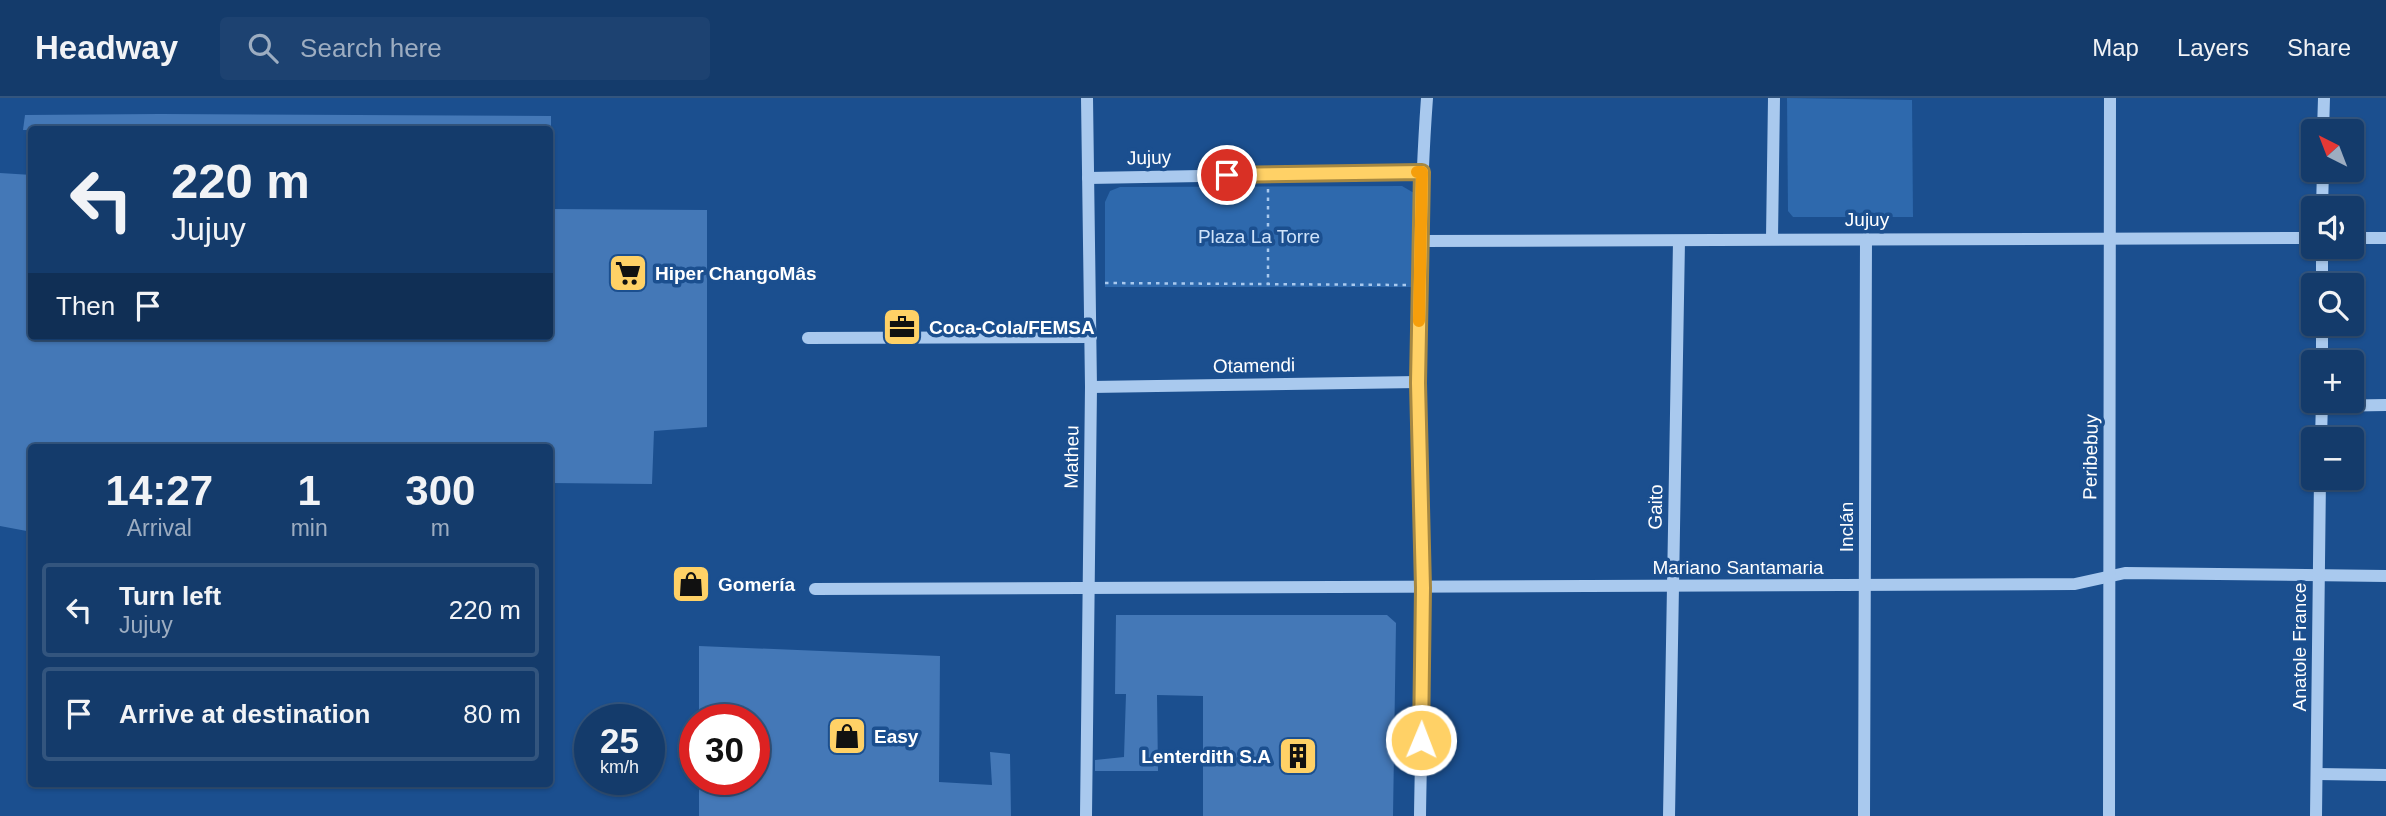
<!DOCTYPE html>
<html lang="en">
<head>
<meta charset="utf-8">
<style>
  :root { --surface:#143b6b; --page:#1d4271; --text:#f1f3f6; --muted:#9dadc1; --line:#33557e }
  body { margin:0; font-family:Helvetica,sans-serif; background:var(--page); color:var(--text); height:100vh; display:flex; flex-direction:column; font-size:26px; white-space:nowrap }
  * { box-sizing:border-box; margin:0 }
  p { font-size:23px; color:var(--muted) }
  .icon { flex:none; width:38px; height:38px; fill:none; stroke:currentColor; stroke-width:2; stroke-linecap:round; stroke-linejoin:round }
  .map { position:relative; flex:1; overflow:hidden }
  .drawer { position:absolute; left:28px; top:346px; width:525px; height:343px; display:flex; flex-direction:column; background:var(--surface); border-radius:7px; box-shadow:0 2px 5px #0004,0 0 0 2px var(--line) }
  .drawer>* { flex:none }
  .banner { position:absolute; left:28px; top:28px; width:525px; height:214px; border-radius:7px; box-shadow:0 2px 5px #0004,0 0 0 2px var(--line); background:#143b6b; color:var(--text); overflow:hidden }
  .needle { width:46px; rotate:318deg }
  .buttons { position:absolute; left:2301px; top:21px; display:grid; gap:14px }
  .buttons a { display:grid; place-items:center; width:63px; height:63px; border-radius:7px; background:var(--surface); box-shadow:0 2px 5px #0004,0 0 0 2px var(--line); font-size:35px }
  .speed { position:absolute; left:574px; top:606px; display:flex; gap:14px; font-size:35px; font-weight:700; text-align:center }
  .speed>* { display:grid; place-content:center; width:91px; height:91px; border-radius:50%; background:var(--surface); box-shadow:0 2px 5px #0004,0 0 0 2px var(--line); line-height:1 }
  .speed small { font-size:18px; font-weight:400 }
  .speed .limit { border:10px solid #d22; background:#fff; color:#111 }
  .pin { position:absolute; display:grid; place-items:center; width:60px; height:60px; color:#fff; margin:-30px; border:4px solid #fff; border-radius:50%; box-shadow:0 2px 7px #0007 }
  .me { position:absolute; width:77px; margin:-38px; rotate:1deg; stroke-linejoin:round; filter:drop-shadow(0 0 5px #0008) }
  .turn { display:flex; align-items:center; gap:24px; height:147px; padding:0 28px; font-size:32px }
  .turn .icon { width:91px; height:91px; stroke-width:2.5 }
  .turn b { display:block; font-size:49px; line-height:60px }
  .then { display:flex; align-items:center; height:66px; padding:0 28px; background:#0003; gap:14px; font-size:26px }
  .eta { display:flex; justify-content:space-evenly; align-items:center; height:119px; text-align:center }
  .eta b { font-size:42px; font-weight:600; line-height:49px }
  ul { padding:0; list-style:none }
  li { display:flex; align-items:center; gap:21px; height:94px; margin:0 14px 10px; padding:0 14px; border:4px solid var(--line); border-radius:7px }
  li div { flex:1 }
  li b { display:block; font-size:26px }
  li em { font-style:normal }
  header { display:flex; align-items:center; gap:42px; box-sizing:border-box; height:98px; padding:0 35px; background:var(--surface); border-bottom:2px solid var(--line) }
  header strong { font-size:33px }
  nav { display:flex; gap:38px; margin-inline-start:auto; font-size:24px }
  .search { width:490px; height:63px; background:var(--page); display:flex; align-items:center; gap:18px; box-sizing:border-box; padding:0 24px; border-radius:7px; color:var(--muted); font-size:26px }
  .map>svg:first-child { display:block }
  .green { fill:#2e69ad }
  .building { fill:#4478b7 }
  .lines { fill:none; stroke-linecap:round; stroke-linejoin:round }
  .path { stroke:#a9c9ee; stroke-width:2.5; stroke-dasharray:3.5 5; stroke-linecap:butt }
  .minor { stroke:#a9c9ee; stroke-width:12 }
  .route-casing { stroke:#a68842; stroke-width:18 }
  .route { stroke:#ffd166; stroke-width:12 }
  .slow { stroke:#f59e0b; stroke-width:12 }
  .labels { text-anchor:middle; stroke-width:7; stroke-linejoin:round; paint-order:stroke }
  .street-label { font-size:19px; fill:#fff; stroke:#1b4f8f }
  .park-label { font-size:19px; fill:#cfe3fa; stroke:#1b4f8f }
  .poi-label { font-size:19px; font-weight:bold; fill:#fff; stroke:#1b4f8f; text-anchor:start }
</style>
</head>
<body>
<header>
<strong>Headway</strong>
<div class="search"><svg class="icon" aria-label="search" viewBox="0 0 24 24"><circle cx="10" cy="10" r="6"/><path d="M15 15l6 6"/></svg>Search here</div>
<nav><a>Map</a><a>Layers</a><a>Share</a></nav>
</header>
<div class="map">
<svg width="2386" height="718" viewBox="0 0 2386 718">
  <rect width="100%" height="100%" fill="#1b4f8f"/>
  <!-- green -->
  <g class="green">
    <polygon points="1787,0 1912,2 1913,119 1793,119 1788,113"/>
    <polygon points="1402,88 1414,95 1414,189 1105,189 1105,104 1110,93 1120,89"/>
  </g>
  <!-- building -->
  <g class="building">
    <polygon points="160,16 551,18 551,32 23,32 25,17"/>
    <polygon points="0,75 32,77 32,238 550,238 550,111 707,112 707,329 654,333 652,386 550,385 550,350 32,350 32,434 0,428"/>
    <polygon points="1116,517 1387,517 1396,525 1393,718 1203,718 1203,598 1157,597 1158,673 1095,673 1095,662 1124,659 1126,596 1115,596"/>
    <polygon points="699,548 940,558 939,684 992,687 990,654 1010,656 1011,718 699,718 699,681 754,681 754,621 699,621"/>
  </g>
  <g class="lines">
    <!-- path -->
    <g class="path">
      <polyline points="1268,91 1268,186"/>
      <polyline points="1105,185 1406,187"/>
    </g>
    <!-- minor -->
    <g class="minor">
      <polyline points="2323,33 2324,0"/>
      <polyline points="1088,80 1421,74"/>
      <polyline points="2322,110 2323,72"/>
      <polyline points="1772,140 1774,0"/>
      <polyline points="2352,140 2386,140"/>
      <polyline points="1420,143 2314,140"/>
      <polyline points="2322,187 2322,149"/>
      <polyline points="808,240 1091,239"/>
      <polyline points="2322,264 2322,226"/>
      <polyline points="1091,289 1418,284"/>
      <polyline points="2322,308 2386,307"/>
      <polyline points="2321,341 2322,303"/>
      <polyline points="815,491 2075,486 2125,475 2386,478"/>
      <polyline points="2317,676 2386,677"/>
      <polyline points="1086,718 1091,289 1087,0"/>
      <path d="M1420 718C1421 642 1424 565 1423 489 1422 326 1415 163 1427 0"/>
      <polyline points="1669,718 1679,143"/>
      <polyline points="1864,718 1866,141"/>
      <polyline points="2109,718 2110,0"/>
      <polyline points="2316,718 2320,380"/>
    </g>
  </g>
  <g class="lines">
    <!-- route casing -->
    <g class="route-casing">
      <polyline id="route" points="1227,77 1422,74 1418,285 1423,490 1421,642"/>
    </g>
    <!-- route -->
    <use href="#route" class="route"/>
    <!-- slow -->
    <polyline class="slow" points="1417,74 1422,74 1419,223"/>
  </g>
  <!-- icons -->
  <defs>
    <g id="supermarket-square" transform="scale(2.0125)"><rect x="-9" y="-9" width="18" height="18" rx="4" fill="#ffd166" stroke="#1b4f8f"/><path d="M-6-5.5h2.5l.6 2H6L4.5 2H-2.5L-4.4-4H-6ZM-1.5 3.2a1.3 1.3 0 1 0 .1 0ZM3 3.2a1.3 1.3 0 1 0 .1 0Z" fill="#111"/></g>
    <g id="office-square" transform="scale(2.0125)"><rect x="-9" y="-9" width="18" height="18" rx="4" fill="#ffd166" stroke="#1b4f8f"/><path d="M-6-3h4V-5.5h4V-3h4V5H-6ZM-1-4.5V-3h2v-1.5ZM-6 0V1H6V0Z" fill="#111"/></g>
    <g id="shop-square" transform="scale(2.0125)"><rect x="-9" y="-9" width="18" height="18" rx="4" fill="#ffd166" stroke="#1b4f8f"/><path d="M-5-2.5h2.3a2.7 3.5 0 0 1 5.4 0H5L5.5 6h-11ZM-1.5-2.5h3a1.5 2.3 0 0 0-3 0Z" fill="#111"/></g>
    <g id="building-square" transform="scale(2.0125)"><rect x="-9" y="-9" width="18" height="18" rx="4" fill="#ffd166" stroke="#1b4f8f"/><path d="M-4-6H4V6H1V3H-1V6H-4ZM-2.5-4.3h1.7v1.8h-1.7ZM.8-4.3h1.7v1.8H.8ZM-2.5-1h1.7V.8h-1.7ZM.8-1h1.7V.8H.8Z" fill="#111"/></g>
  </defs>
  <g fill-rule="evenodd">
    <use href="#supermarket-square" x="628" y="175"/>
    <use href="#office-square" x="902" y="229"/>
    <use href="#shop-square" x="691" y="486"/>
    <use href="#shop-square" x="847" y="638"/>
    <use href="#building-square" x="1298" y="658"/>
  </g>
  <g class="labels">
    <!-- street labels -->
    <g class="street-label">
      <text transform="translate(1149 59) rotate(-1)" y="7">Jujuy</text>
      <text x="1867" y="128">Jujuy</text>
      <text transform="translate(1254 267) rotate(-1)" y="7">Otamendi</text>
      <text transform="translate(1071 359) rotate(-89)" y="7">Matheu</text>
      <text transform="translate(2090 359) rotate(-89)" y="7">Peribebuy</text>
      <text transform="translate(1655 409) rotate(-89)" y="7">Gaito</text>
      <text transform="translate(1846 429) rotate(-90)" y="7">Inclán</text>
      <text x="1738" y="476">Mariano Santamaria</text>
      <text transform="translate(2299 549) rotate(-90)" y="7">Anatole France</text>
    </g>
    <!-- park labels -->
    <g class="park-label">
      <text x="1259" y="145">Plaza La Torre</text>
    </g>
    <!-- poi labels -->
    <g class="poi-label">
      <text x="655" y="182">Hiper ChangoMâs</text>
      <text x="929" y="236">Coca-Cola/FEMSA</text>
      <text x="718" y="493">Gomería</text>
      <text x="874" y="645">Easy</text>
      <text x="1271" y="665" text-anchor="end">Lenterdith S.A</text>
    </g>
  </g>
</svg>
<div class="buttons">
<a><svg class="needle" viewBox="-14 -14 28 28"><path d="M0-13l5 13h-10z" fill="#e53935"/><path d="M0 13l5-13h-10z" fill="#9dadc1"/></svg></a>
<a><svg class="icon" aria-label="sound" viewBox="0 0 24 24"><path d="M4 9h4l5-4v14l-5-4H4zM17 9q2 3 0 6"/></svg></a>
<a><svg class="icon" aria-label="search" viewBox="0 0 24 24"><circle cx="10" cy="10" r="6"/><path d="M15 15l6 6"/></svg></a>
<a>+</a>
<a>−</a>
</div>
<div class="speed"><div>25<small>km/h</small></div><div class="limit">30</div></div>
<div class="pin" style="left:1227px;top:77px;background:#d93025"><svg class="icon" aria-label="arrive" viewBox="0 0 24 24"><path d="M6 21V4h12l-3 4 3 4H6"/></svg></div>
<svg class="me" style="left:1421px;top:642px" viewBox="-20 -20 40 40"><circle r="17" fill="#ffd166" stroke="#fff" stroke-width="3"/><path d="M0-11L8 9 0 5-8 9z" fill="#fff"/></svg>
<div class="banner">
<div class="turn"><svg class="icon" aria-label="left" viewBox="0 0 24 24"><path d="M17 20v-9H6M10 6l-5 5 5 5"/></svg><div><b>220 m</b>Jujuy</div></div>
<div class="then">Then<svg class="icon" aria-label="arrive" viewBox="0 0 24 24"><path d="M6 21V4h12l-3 4 3 4H6"/></svg></div>
</div>
<section class="drawer">
<div class="eta">
<div><b>14:27</b><p>Arrival</p></div>
<div><b>1</b><p>min</p></div>
<div><b>300</b><p>m</p></div>
</div>
<ul>
<li><svg class="icon" aria-label="left" viewBox="0 0 24 24"><path d="M17 20v-9H6M10 6l-5 5 5 5"/></svg><div><b>Turn left</b><p>Jujuy</p></div><em>220 m</em></li>
<li><svg class="icon" aria-label="arrive" viewBox="0 0 24 24"><path d="M6 21V4h12l-3 4 3 4H6"/></svg><div><b>Arrive at destination</b></div><em>80 m</em></li>
</ul>
</section>
</div>
</body>
</html>
